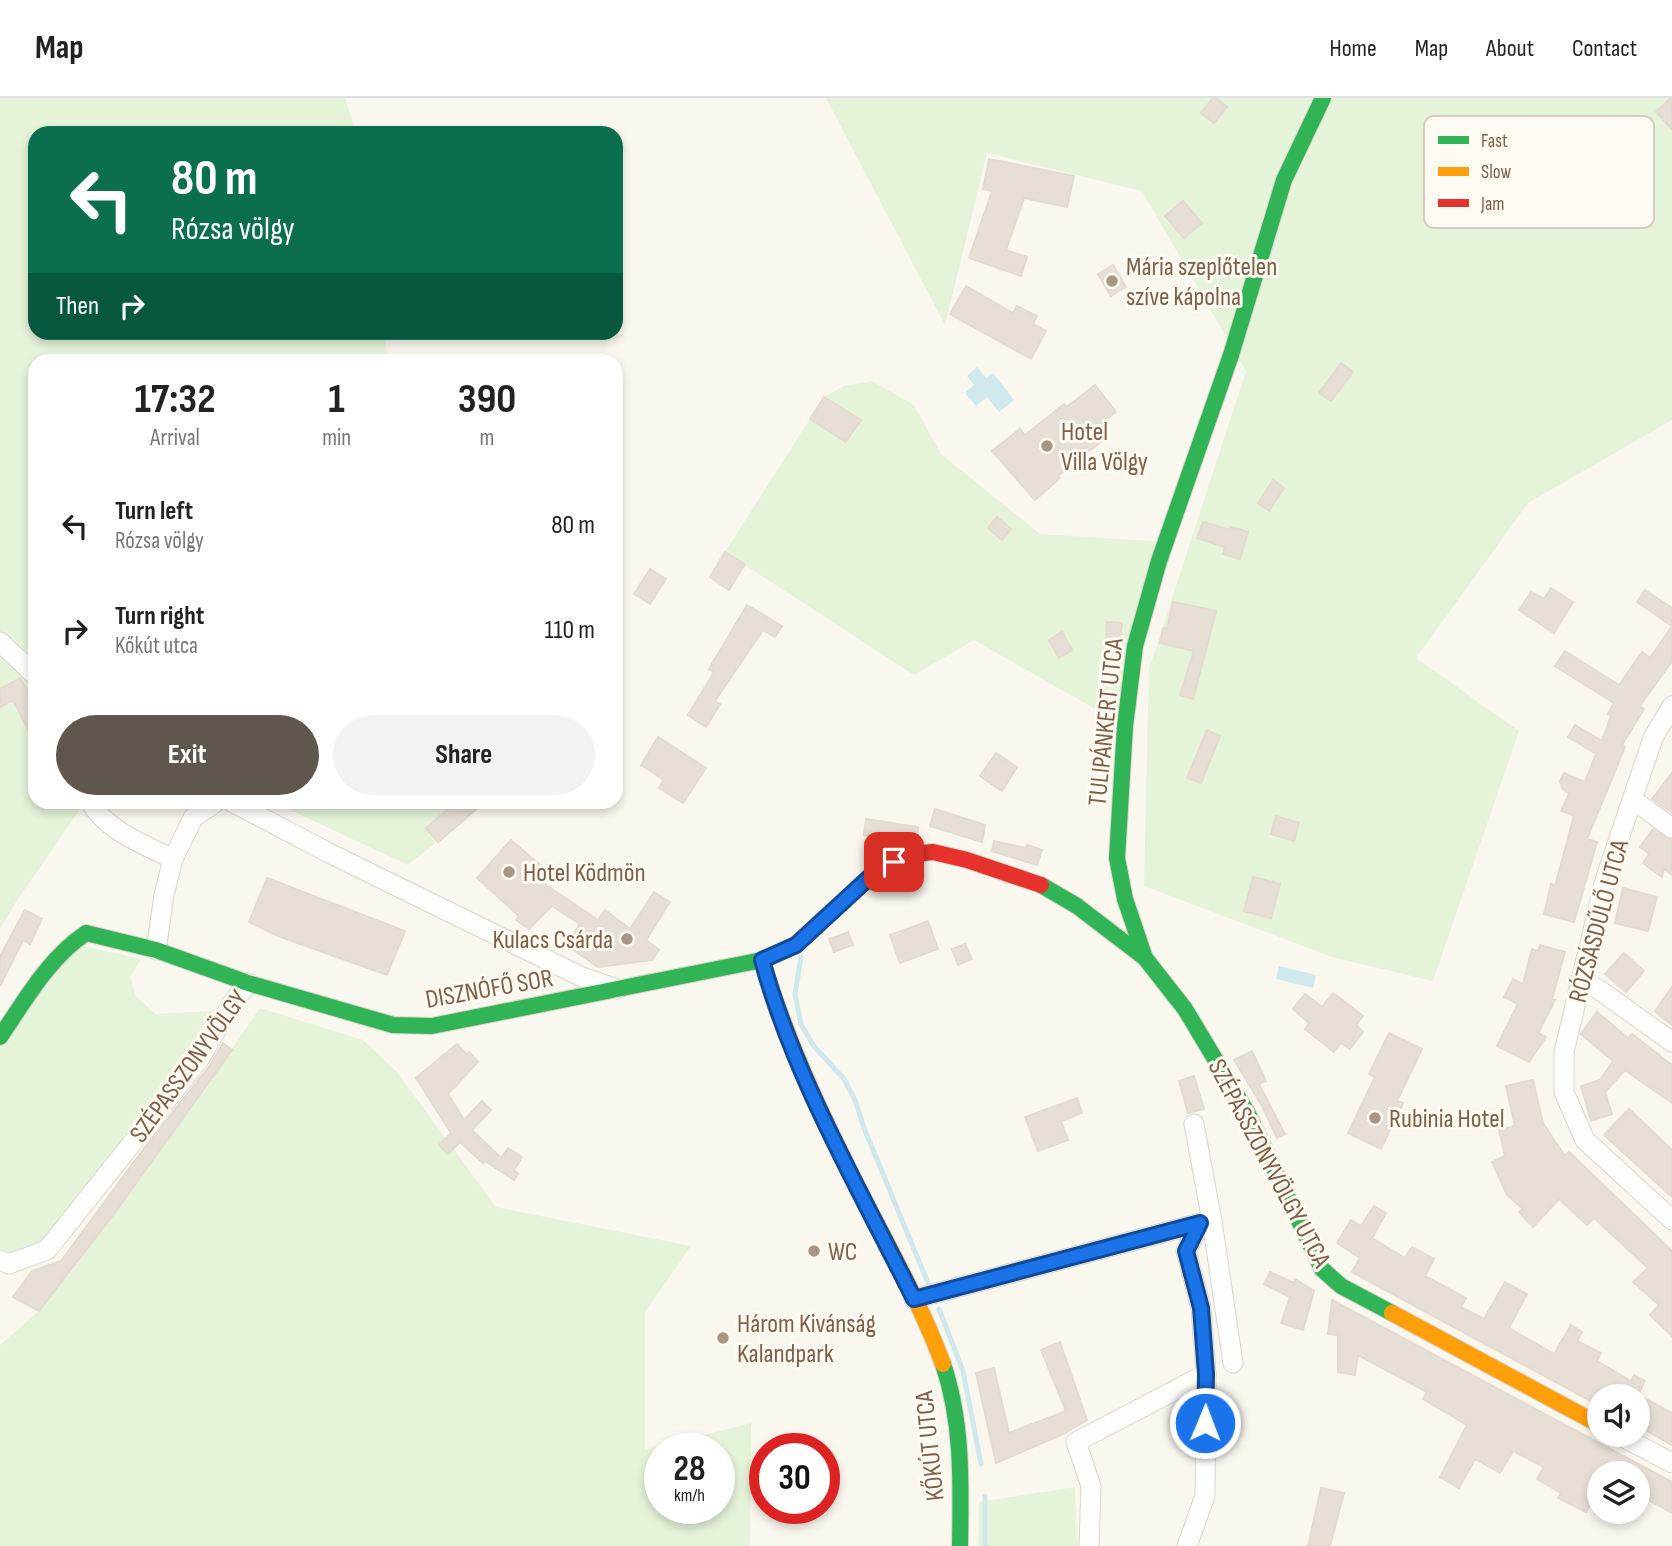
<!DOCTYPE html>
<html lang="en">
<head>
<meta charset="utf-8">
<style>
  :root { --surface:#fff; --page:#f2f2f2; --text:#222; --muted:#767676; --line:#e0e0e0; --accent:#5f564e }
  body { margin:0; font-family:"Sofia Sans Condensed",sans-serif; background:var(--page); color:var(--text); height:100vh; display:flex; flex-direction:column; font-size:26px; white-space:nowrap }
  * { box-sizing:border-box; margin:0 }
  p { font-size:23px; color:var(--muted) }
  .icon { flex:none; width:38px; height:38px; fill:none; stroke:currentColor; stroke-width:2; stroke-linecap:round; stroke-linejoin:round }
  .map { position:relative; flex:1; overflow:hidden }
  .side { position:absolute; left:28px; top:256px; width:595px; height:455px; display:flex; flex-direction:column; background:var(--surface); border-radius:21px; box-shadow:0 4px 10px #0003 }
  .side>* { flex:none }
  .top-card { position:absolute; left:28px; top:28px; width:595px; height:214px; border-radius:21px; box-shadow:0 4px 10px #0003; background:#0b6e4f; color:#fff; overflow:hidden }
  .controls { position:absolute; left:1587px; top:1286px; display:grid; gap:14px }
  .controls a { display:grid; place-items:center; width:63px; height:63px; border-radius:50%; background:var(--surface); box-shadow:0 4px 10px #0003; font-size:35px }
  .speed { position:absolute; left:644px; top:1335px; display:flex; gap:14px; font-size:35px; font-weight:700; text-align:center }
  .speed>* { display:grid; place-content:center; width:91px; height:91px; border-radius:50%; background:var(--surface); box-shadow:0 4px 10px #0003; line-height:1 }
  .speed small { font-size:18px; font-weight:400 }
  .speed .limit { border:10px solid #d22; background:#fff; color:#111 }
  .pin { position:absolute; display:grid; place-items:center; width:60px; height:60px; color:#fff; margin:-30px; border-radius:14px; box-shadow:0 4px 10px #0006 }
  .me { position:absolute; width:77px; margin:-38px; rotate:1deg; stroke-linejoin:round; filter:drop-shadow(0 0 5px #0008) }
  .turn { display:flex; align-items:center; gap:24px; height:147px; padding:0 28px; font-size:32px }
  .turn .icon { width:91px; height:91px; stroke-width:2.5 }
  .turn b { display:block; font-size:49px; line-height:60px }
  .then { display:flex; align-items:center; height:66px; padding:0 28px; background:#0003; gap:14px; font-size:26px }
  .eta { display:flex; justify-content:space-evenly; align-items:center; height:119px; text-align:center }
  .eta b { font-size:42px; font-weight:700; line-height:49px }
  .cta { display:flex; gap:14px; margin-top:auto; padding:14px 28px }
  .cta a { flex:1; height:80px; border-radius:42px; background:var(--accent); color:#fff; font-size:28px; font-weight:700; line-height:80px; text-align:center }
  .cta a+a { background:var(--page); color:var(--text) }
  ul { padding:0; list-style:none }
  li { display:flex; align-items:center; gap:21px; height:105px; padding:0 28px }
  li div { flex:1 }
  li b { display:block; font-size:26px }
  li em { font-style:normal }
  header { display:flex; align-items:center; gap:42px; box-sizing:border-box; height:98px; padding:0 35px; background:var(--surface); border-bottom:2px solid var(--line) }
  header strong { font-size:33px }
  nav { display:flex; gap:38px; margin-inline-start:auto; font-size:24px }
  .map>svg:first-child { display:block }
  .green { fill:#e5f3d8; fill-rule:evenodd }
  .water { fill:#cee8ed }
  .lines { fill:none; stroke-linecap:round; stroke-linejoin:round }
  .stream { stroke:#cee8ed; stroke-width:5 }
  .building { fill:#e7dfd5; stroke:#e4dad0; stroke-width:2 }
  .street-casing { stroke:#dad4cc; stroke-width:21 }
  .fast-casing { stroke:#dad4cc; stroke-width:18 }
  .slow-casing { stroke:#dad4cc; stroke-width:18 }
  .jam-casing { stroke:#dad4cc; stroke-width:18 }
  .street { stroke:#fefefd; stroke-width:19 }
  .fast { stroke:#30b455; stroke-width:16 }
  .slow { stroke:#ff9f0a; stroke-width:16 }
  .jam { stroke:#e5322d; stroke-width:16 }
  .route-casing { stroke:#114b97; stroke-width:18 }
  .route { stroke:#1a73e8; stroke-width:12 }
  .poi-dot { fill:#a99583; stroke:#fffbf2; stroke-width:2.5 }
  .labels { text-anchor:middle; stroke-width:6; stroke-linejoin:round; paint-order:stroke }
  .poi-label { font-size:26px; fill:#7e6049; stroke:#fffbf2; text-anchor:start }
  .street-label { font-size:26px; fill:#7e6049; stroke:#fffbf2 }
  .key { fill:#fffbf2; stroke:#d8ccbf; stroke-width:2 }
  .key-label { font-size:19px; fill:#7e6049 }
</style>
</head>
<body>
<header>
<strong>Map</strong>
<nav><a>Home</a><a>Map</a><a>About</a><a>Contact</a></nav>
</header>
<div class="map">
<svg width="1672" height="1448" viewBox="0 0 1672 1448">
  <rect width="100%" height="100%" fill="#faf7ef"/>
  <!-- green -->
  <g class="green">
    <polygon points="0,0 345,0 356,35 35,35 35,234 384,235 388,262 35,262 35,704 85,704 16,804 0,831"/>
    <polygon points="826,0 1672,0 1672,322 1528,405 1416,560 1519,633 1433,883 1332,859 1144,788 1149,571 1246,273 1142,93 987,55 945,227"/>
    <polygon points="872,283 914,307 941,356 1040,436 1166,444 1125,628 974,542 914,577 725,454 824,299 844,288"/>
    <polygon points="273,704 486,704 408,767"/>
    <polygon points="69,845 141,861 130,879 136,898 155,916 209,913 231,907 47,1152 0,1162 0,945"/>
    <path d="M260 910 363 942 397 974 496 1109 691 1148 645 1214V1352L751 1325 750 1448H0V1247L39 1213 72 1172 194 1006ZM660 1351H719V1410H660Z"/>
    <polygon points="1075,1389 1077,1448 978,1448 979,1404"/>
  </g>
  <!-- water -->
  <g class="water">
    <polygon points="977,269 986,280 993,275 1014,302 999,314 987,299 976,308 965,295 974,287 967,278"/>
    <polygon points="1279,868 1316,877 1313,890 1276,881"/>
  </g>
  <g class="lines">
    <!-- stream -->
    <g class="stream">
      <polyline points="801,859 795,896 801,926 813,947 844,981 855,1002 864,1030 930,1190"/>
      <polyline points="939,1211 963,1273 981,1366"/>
      <polyline points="985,1448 985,1398"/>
    </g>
  </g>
  <!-- building -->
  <g class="building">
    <polygon points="1213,0 1216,0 1227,9 1214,25 1201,15"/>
    <polygon points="1671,0 1672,0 1672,31 1656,14"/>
    <polygon points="989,61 1074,78 1067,109 1024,100 1006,152 1027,159 1021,178 969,160 992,93 983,91"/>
    <polygon points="1183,103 1202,125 1184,140 1165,118"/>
    <polygon points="1113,167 1126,189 1111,198 1098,176"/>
    <polygon points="966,188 1013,215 1017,208 1037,218 1033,226 1046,233 1031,261 950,216"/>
    <polygon points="1341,265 1353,274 1331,303 1319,295"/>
    <polygon points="1095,287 1116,314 1093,332 1102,343 1058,378 1060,380 1035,402 992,353 1020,331 1025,337 1064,306 1067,309"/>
    <polygon points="824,299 861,322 846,344 810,321"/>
    <polygon points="1273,382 1284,390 1269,413 1258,405"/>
    <polygon points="997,419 1011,431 1002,442 988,430"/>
    <polygon points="1203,424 1230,432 1231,429 1248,434 1240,461 1223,456 1225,449 1197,440"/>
    <polygon points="725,454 745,466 729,492 710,479"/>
    <polygon points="650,471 666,481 650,506 634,496"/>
    <polygon points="1551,490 1573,504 1554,535 1519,512 1531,494 1544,501"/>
    <polygon points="1645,492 1672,510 1672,563 1640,608 1644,611 1622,647 1625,649 1587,741 1597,744 1574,824 1544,816 1551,786 1555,788 1574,718 1561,713 1569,696 1562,690 1560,683 1564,675 1585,684 1596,656 1568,639 1575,627 1602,643 1611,618 1608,616 1614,605 1555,568 1565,553 1619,587 1642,554 1650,560 1672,528 1637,504"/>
    <polygon points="1173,504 1216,513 1193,601 1180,597 1194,553 1160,545 1163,530 1167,531"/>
    <polygon points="747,507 782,528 775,539 763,532 715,603 720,606 706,629 688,617 714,574 709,571"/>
    <polygon points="1107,524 1122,525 1117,562 1105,561"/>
    <polygon points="1062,534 1072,552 1059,560 1049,542"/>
    <polygon points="20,580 35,605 35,645 13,602 0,609 0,591"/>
    <polygon points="1207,632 1220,638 1201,685 1187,680"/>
    <polygon points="658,639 706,670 683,705 659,690 664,682 641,667"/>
    <polygon points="996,655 1017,669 1002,693 980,678"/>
    <polygon points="1672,675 1672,715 1652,701"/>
    <polygon points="456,704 485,704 438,744 426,730"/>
    <polygon points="935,711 985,727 982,744 930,728"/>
    <polygon points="1276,718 1299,725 1294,743 1271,736"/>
    <polygon points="866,721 918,729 917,740 905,743 864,737"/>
    <polygon points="1653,731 1672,742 1672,777 1664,771 1662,779 1643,765 1649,756 1640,749"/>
    <polygon points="511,742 541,768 533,778 598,822 605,812 630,831 654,794 670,804 646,842 659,852 652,862 598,869 566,847 580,826 552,808 529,831 516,822 519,818 477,780"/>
    <polygon points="994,743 1026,750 1027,747 1042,752 1037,767 992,753"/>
    <polygon points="1253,779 1280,786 1271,820 1244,813"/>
    <polygon points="267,780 405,833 387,877 278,838 249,824"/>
    <polygon points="1623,790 1657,799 1648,833 1615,825"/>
    <polygon points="25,812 42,821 30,846 23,842 0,888 0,858"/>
    <polygon points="928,823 938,851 900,865 890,837"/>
    <polygon points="848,834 853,847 834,854 829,841"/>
    <polygon points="965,846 972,861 958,867 952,851"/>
    <polygon points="1540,847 1565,854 1552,901 1555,902 1538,935 1546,939 1529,964 1497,948 1518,906 1504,899 1513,881 1523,886 1532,851 1538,853"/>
    <polygon points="1624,855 1644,873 1626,894 1605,876"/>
    <polygon points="1672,889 1672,927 1655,913"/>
    <polygon points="1333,895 1363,918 1356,927 1363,934 1350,951 1341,945 1334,954 1305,931 1309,925 1293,911 1305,896 1322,909"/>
    <polygon points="1597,914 1628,940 1632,936 1672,967 1672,1005 1625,972 1605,994 1612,1016 1591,1023 1581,988 1600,982 1613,963 1581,936"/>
    <polygon points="1389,935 1422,951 1397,1003 1403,1005 1381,1051 1348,1035 1375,979 1369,976"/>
    <polygon points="223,945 232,952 116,1113 39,1213 13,1199 32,1173 61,1163 148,1045 210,967"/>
    <polygon points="457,946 467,957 469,954 478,964 448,996 464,1022 482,1003 491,1012 472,1032 501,1060 508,1050 522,1059 514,1072 518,1076 514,1082 485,1063 483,1065 460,1044 448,1056 439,1047 451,1035 416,980"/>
    <polygon points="1252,953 1266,983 1259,986 1285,1036 1277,1040 1262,1008 1234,962"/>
    <polygon points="1194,978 1204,1011 1188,1015 1179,983"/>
    <polygon points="1533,982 1543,1025 1565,1058 1569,1054 1672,1153 1672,1238 1650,1217 1659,1207 1633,1184 1648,1170 1594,1120 1587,1127 1559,1101 1533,1129 1519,1114 1523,1111 1507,1097 1492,1064 1505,1058 1499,1032 1515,1028 1506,988"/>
    <polygon points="1077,1000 1082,1015 1061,1023 1068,1042 1038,1053 1025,1019"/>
    <polygon points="1629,1011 1672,1052 1672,1099 1604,1037"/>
    <polygon points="1374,1108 1386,1115 1372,1140 1405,1160 1412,1149 1434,1161 1425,1178 1466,1200 1461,1209 1484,1221 1505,1184 1527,1196 1509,1230 1554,1256 1571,1227 1582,1234 1577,1243 1601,1255 1597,1263 1631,1283 1634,1277 1645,1283 1638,1297 1672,1315 1672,1347 1638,1328 1638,1297 1600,1298 1600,1308 1352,1174 1360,1160 1337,1145 1351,1122 1361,1128"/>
    <polygon points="1270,1174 1294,1185 1295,1181 1314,1193 1303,1232 1281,1225 1290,1199 1264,1186"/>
    <polygon points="1332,1202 1672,1384 1672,1415 1638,1396 1638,1376 1600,1376 1600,1387 1586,1414 1558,1400 1561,1395 1537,1381 1544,1369 1513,1353 1500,1375 1475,1361 1459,1390 1440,1379 1467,1327 1423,1301 1427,1294 1358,1257 1355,1277 1338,1274 1338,1237 1328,1236"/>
    <polygon points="1060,1244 1087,1322 1061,1337 996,1365 976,1275 994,1270 1009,1335 1066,1313 1041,1252"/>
    <polygon points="1321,1390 1344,1395 1330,1448 1308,1448"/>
  </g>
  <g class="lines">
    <!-- street casing -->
    <g class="street-casing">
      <g id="street">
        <polyline points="0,544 35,577"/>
        <polyline points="1672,608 1653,640 1605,782 1564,954 1564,994 1585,1042 1672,1122"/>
        <polyline points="1633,702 1672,730"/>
        <path d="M91 704C103 731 147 748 173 761"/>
        <polyline points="232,704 329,755 582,879 617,891"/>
        <polyline points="156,852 164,797 173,761 193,720 216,704"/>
        <polyline points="1580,883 1598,891 1672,944"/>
        <polyline points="1194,1026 1212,1123 1201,1125"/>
        <polyline points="1212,1123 1233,1265"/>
        <polyline points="0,1162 9,1166 47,1152 200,960 231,907 248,885"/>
        <polyline points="914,1201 1200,1125 1186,1153 1201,1210 1206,1276"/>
        <polyline points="1619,1337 1672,1365"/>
        <polyline points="1089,1448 1091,1388 1076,1344 1206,1276 1205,1398 1187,1448"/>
      </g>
    </g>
    <!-- fast casing -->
    <g class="fast-casing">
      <g id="fast">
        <polyline points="1041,787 1077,808 1145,860 1185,911 1248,1016 1322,1171 1341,1188 1392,1215"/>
        <polyline points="1145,860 1125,801 1117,760 1125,628 1135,548 1159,463 1231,257 1284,82 1323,0"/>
        <path d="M0 939C26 901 48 861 86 835L156 852 248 885 393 927 432 928 762 862 795 847 817 827"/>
        <path d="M943 1266C963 1325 961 1387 960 1448"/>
      </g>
    </g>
    <!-- slow casing -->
    <g class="slow-casing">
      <g id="slow">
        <path d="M762 862C786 941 820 1014 857 1088 887 1146 920 1204 943 1266"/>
        <polyline points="1392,1215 1600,1327"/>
      </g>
    </g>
    <!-- jam casing -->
    <g class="jam-casing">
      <polyline id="jam" points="817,827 873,776 914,756 933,754 967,762 1041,787"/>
    </g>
    <!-- street -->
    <use href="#street" class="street"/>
    <!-- fast -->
    <use href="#fast" class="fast"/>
    <!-- slow -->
    <use href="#slow" class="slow"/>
    <!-- jam -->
    <use href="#jam" class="jam"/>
  </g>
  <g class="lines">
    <!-- route casing -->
    <g class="route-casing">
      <path id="route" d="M894 764 873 776 796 847 762 862C794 979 860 1092 914 1201L1200 1125 1186 1153 1201 1210 1206 1276 1205 1325"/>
    </g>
    <!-- route -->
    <use href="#route" class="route"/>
  </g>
  <!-- markers -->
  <g class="poi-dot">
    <circle cx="1112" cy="183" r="7"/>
    <circle cx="1047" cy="348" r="7"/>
    <circle cx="509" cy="774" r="7"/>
    <circle cx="627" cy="841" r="7"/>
    <circle cx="1375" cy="1020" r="7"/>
    <circle cx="814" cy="1153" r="7"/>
    <circle cx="723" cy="1240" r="7"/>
  </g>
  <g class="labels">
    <!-- poi labels -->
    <g class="poi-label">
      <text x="1126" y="177">Mária szeplőtelen<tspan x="1126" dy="30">szíve kápolna</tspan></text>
      <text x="1061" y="342">Hotel<tspan x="1061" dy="30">Villa Völgy</tspan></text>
      <text x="523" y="783">Hotel Ködmön</text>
      <text x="613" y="850" text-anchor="end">Kulacs Csárda</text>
      <text x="1389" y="1029">Rubinia Hotel</text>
      <text x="828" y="1162">WC</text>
      <text x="737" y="1234">Három Kivánság<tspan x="737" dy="30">Kalandpark</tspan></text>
    </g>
    <!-- street labels -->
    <g class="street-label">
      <text transform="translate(1105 624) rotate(-84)" y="9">TULIPÁNKERT UTCA</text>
      <text transform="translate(1598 823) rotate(-75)" y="9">RÓZSÁSDŰLŐ UTCA</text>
      <text transform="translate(489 890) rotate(-10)" y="9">DISZNÓFŐ SOR</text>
      <text transform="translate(188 968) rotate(-54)" y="9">SZÉPASSZONYVÖLGY</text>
      <text transform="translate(1270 1065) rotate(62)" y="9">SZÉPASSZONYVÖLGY UTCA</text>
      <text transform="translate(929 1348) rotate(-96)" y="9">KŐKÚT UTCA</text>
    </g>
  </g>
  <!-- legend -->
  <rect x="1424" y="18" width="230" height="112" rx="10" class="key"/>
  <rect x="1438" y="38" width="31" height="8" fill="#30b455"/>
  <rect x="1438" y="69" width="31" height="9" fill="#ff9f0a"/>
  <rect x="1438" y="101" width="31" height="8" fill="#e5322d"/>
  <g class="key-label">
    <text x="1481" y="49">Fast</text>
    <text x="1481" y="80">Slow</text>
    <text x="1481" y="112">Jam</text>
  </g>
</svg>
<div class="controls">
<a><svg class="icon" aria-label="sound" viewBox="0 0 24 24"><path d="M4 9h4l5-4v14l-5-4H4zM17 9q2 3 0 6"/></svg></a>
<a><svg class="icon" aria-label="layers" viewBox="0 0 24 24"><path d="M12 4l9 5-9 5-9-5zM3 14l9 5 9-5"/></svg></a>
</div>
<div class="speed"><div>28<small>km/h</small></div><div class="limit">30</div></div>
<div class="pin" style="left:894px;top:764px;background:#d93025"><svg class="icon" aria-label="arrive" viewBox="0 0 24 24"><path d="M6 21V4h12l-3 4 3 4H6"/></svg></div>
<svg class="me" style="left:1205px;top:1325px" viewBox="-20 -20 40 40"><circle r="17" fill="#1a73e8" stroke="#fff" stroke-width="3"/><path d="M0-11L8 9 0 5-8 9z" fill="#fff"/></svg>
<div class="top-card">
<div class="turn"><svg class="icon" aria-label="left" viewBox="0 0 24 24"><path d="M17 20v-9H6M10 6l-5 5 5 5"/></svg><div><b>80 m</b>Rózsa völgy</div></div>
<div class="then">Then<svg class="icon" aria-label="right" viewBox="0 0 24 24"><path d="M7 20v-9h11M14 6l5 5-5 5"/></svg></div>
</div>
<section class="side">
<div class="eta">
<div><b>17:32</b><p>Arrival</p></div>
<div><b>1</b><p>min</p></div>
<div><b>390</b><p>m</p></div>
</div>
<ul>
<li><svg class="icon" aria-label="left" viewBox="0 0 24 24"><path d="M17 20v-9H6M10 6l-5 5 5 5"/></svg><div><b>Turn left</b><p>Rózsa völgy</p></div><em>80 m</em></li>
<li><svg class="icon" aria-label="right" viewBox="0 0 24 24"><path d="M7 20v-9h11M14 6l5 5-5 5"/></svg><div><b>Turn right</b><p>Kőkút utca</p></div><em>110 m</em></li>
</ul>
<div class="cta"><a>Exit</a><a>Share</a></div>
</section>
</div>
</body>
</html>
